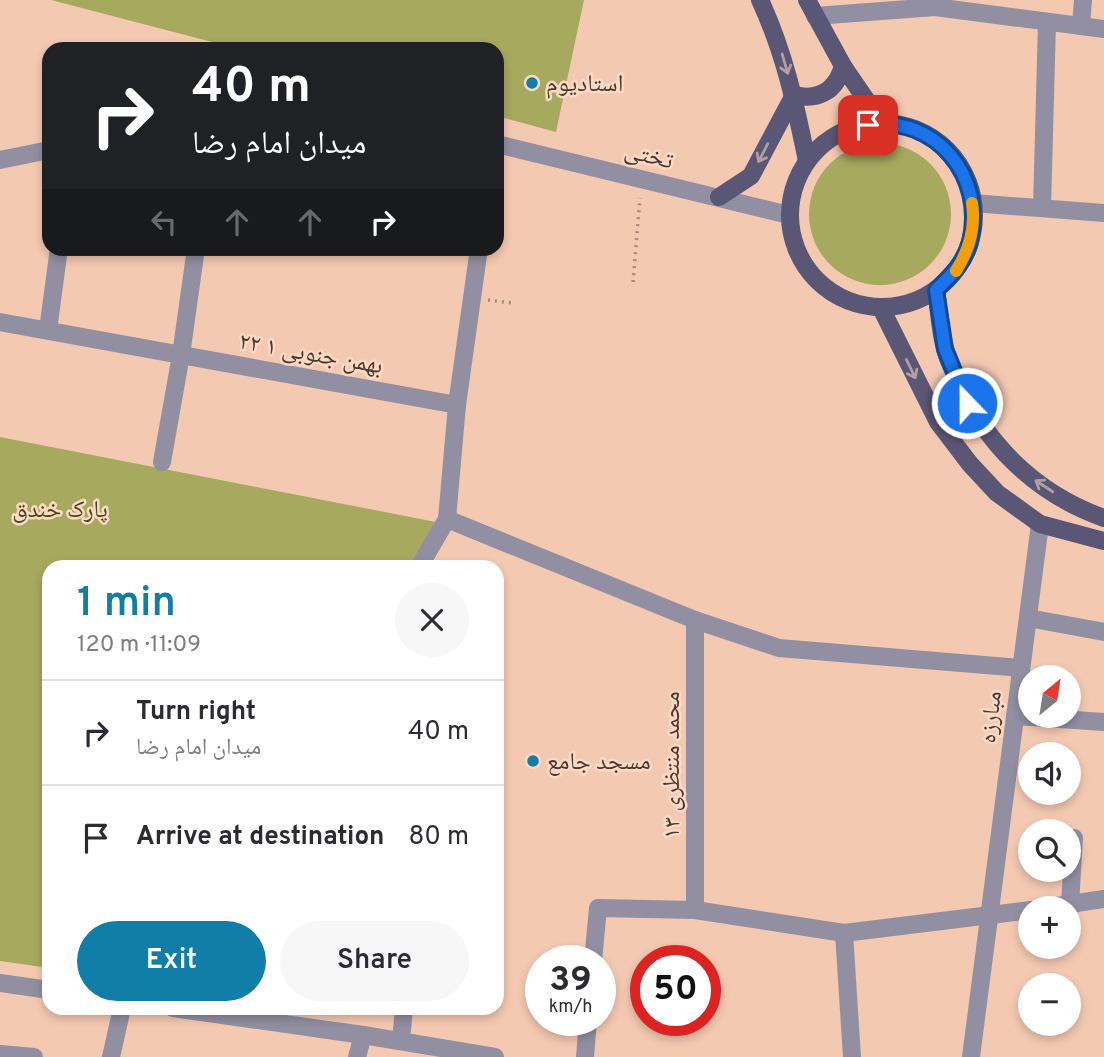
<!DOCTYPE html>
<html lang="en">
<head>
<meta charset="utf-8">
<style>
  :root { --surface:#fff; --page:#f7f7f7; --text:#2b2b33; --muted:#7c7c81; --line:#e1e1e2; --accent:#107ea7 }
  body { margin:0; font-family:Overpass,"Noto Naskh Arabic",sans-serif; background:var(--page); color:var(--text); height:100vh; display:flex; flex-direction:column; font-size:26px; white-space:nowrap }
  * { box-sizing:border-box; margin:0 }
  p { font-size:23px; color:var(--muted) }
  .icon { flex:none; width:38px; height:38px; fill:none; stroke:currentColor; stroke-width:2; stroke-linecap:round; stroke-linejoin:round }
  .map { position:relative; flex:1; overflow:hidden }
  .drawer { position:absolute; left:42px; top:560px; width:462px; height:455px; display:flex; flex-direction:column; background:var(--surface); border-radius:21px; box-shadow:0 4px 10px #0003 }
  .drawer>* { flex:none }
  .banner { position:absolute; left:42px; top:42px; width:462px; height:214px; border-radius:21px; box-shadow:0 4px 10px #0003; background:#202124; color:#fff; overflow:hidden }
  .needle { width:46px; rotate:30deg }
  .fabs { position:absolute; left:1018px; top:665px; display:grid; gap:14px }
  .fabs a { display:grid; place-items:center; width:63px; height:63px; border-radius:50%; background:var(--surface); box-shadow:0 4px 10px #0003; font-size:35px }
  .speed { position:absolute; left:525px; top:945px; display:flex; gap:14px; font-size:35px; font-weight:700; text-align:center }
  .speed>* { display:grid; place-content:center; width:91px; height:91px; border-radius:50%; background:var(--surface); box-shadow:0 4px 10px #0003; line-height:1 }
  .speed small { font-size:18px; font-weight:400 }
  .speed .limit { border:10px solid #d22; background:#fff; color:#111 }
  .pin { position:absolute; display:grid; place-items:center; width:60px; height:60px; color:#fff; margin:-30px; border-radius:14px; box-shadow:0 4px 10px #0006 }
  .me { position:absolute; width:77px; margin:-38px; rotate:338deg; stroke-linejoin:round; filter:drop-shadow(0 0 5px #0008) }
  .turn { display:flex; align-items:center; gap:24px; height:147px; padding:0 35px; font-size:32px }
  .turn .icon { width:91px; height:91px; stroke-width:2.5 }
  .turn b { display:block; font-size:49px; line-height:60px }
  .lanes { display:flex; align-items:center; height:66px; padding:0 35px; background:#0003; justify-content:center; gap:35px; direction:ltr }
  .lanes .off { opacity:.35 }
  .round { display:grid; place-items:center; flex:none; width:74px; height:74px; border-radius:37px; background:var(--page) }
  .overview { display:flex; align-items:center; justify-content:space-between; height:119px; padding:0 35px }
  h1 { font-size:42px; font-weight:600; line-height:52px; color:var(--accent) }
  .primary-button { display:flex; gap:14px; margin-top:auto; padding:14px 35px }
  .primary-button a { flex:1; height:80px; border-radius:42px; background:var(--accent); color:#fff; font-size:28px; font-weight:600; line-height:80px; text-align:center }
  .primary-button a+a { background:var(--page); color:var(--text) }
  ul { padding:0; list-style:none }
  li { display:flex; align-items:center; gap:21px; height:105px; padding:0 35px; border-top:2px solid var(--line) }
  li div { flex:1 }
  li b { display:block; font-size:26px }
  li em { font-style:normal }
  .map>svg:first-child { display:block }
  .green { fill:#a7a95f }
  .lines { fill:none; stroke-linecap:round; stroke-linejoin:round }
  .path { stroke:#a98978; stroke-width:3.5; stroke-dasharray:2 5; stroke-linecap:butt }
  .minor { stroke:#918fa1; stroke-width:18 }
  .major { stroke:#5a5675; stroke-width:18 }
  .oneway { stroke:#b39ea1 }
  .route-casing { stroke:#114b97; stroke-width:18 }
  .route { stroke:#1a73e8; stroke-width:12 }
  .slow { stroke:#f59e0b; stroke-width:12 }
  .poi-dot { fill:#107ea7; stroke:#fcd9c5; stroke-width:2.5 }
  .labels { text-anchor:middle; stroke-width:5; stroke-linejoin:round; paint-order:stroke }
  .poi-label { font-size:24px; fill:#49382e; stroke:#fcd9c5; text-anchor:start }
  .street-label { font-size:24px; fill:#49382e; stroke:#fcd9c5 }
  .park-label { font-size:24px; fill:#484918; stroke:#fcd9c5 }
</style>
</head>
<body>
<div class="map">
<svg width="1104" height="1057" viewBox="0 0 1104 1057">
  <rect width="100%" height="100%" fill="#f4c9b2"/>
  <!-- green -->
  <g class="green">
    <polygon points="51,0 584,0 556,132 497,116 497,49 239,49"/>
    <circle cx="880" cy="214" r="71"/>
    <polygon points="0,437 441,523 412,567 49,567 49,968 0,961"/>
  </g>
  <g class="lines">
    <!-- path -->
    <g class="path">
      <polyline points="633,282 640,198"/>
      <polyline points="488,300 512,303"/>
    </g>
    <!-- minor -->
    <g class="minor">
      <polyline points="815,16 935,7 1104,29"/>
      <polyline points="1081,26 1083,0"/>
      <polyline points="497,144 789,215"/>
      <polyline points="0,160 49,150"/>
      <polyline points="972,203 1104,213"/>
      <polyline points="1042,208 1047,22"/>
      <polyline points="0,322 457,405"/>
      <polyline points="48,330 59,248"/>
      <polyline points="162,462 181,355 196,248"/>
      <polyline points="447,519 457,405 479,248"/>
      <polyline points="419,567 447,519 695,620 779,648 1021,668"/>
      <polyline points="1028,618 1104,632"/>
      <polyline points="1015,716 1104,722"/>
      <polyline points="1070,904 1074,838"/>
      <polyline points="1044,908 1104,899"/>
      <polyline points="695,910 695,620"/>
      <polyline points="844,933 852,1057"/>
      <polyline points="593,961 598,908 695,910 844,933 1031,910"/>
      <polyline points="0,983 49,990"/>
      <polyline points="173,1008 363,1035 495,1057"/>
      <polyline points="401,1041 404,1008"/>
      <polyline points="0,1054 34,1057"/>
      <polyline points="111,1057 122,1008"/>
      <polyline points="357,1057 363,1035"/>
      <polyline points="585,1057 588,1020"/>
      <polyline points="971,1057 1040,524"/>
    </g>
    <!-- major -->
    <g class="major">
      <path d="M760 0C785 54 795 103 807 161"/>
      <polyline points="807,0 843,66 882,123"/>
      <circle cx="882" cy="215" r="92"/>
      <path d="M719 197 751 176 794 95C819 101 836 91 843 66"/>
      <path d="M936 290C939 310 940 330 945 349 947 357 951 366 955 374 983 442 1034 493 1104 518"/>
      <polyline points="881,308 938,422 970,464 997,493 1040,524 1104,541"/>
    </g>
  </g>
  <!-- one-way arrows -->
  <defs><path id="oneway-shaft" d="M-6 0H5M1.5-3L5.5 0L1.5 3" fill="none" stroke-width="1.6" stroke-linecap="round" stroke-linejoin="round" transform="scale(1.75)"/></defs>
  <g class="oneway">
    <use href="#oneway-shaft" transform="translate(785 64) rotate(74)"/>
    <use href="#oneway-shaft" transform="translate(763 153) rotate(117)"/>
    <use href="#oneway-shaft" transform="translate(911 369) rotate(64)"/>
    <use href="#oneway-shaft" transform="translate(1044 486) rotate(-147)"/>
  </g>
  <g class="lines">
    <!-- route casing -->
    <g class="route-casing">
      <path id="route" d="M868 125C936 115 986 177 970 242 965 262 950 277 936 290L945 349 967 403"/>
    </g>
    <!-- route -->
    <use href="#route" class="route"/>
    <!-- slow -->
    <path class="slow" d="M956 271C969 250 976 228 972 203"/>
  </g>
  <!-- markers -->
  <g class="poi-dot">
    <circle cx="532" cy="83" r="7"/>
    <circle cx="533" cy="761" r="7"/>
  </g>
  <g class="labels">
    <!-- poi labels -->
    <g class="poi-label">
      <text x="546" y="91">استادیوم</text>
      <text x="547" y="769">مسجد جامع</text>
    </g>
    <!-- street labels -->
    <g class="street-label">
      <text transform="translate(649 155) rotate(14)" y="8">تختی</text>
      <text transform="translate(311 353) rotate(10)" y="8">۲۲ بهمن جنوبی ۱</text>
      <text transform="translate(990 717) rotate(-83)" y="8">مبارزه</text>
      <text transform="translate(671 765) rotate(-90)" y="8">محمد منتظری ۱۳</text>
    </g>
    <!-- park labels -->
    <g class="park-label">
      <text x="60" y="517">پارک خندق</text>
    </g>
  </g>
</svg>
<div class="fabs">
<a><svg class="needle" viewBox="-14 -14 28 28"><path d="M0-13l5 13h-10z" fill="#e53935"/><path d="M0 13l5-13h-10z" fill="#7c7c81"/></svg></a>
<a><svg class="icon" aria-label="sound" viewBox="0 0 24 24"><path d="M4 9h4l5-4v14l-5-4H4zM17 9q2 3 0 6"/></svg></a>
<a><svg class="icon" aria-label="search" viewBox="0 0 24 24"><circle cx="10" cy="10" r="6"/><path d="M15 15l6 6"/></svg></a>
<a>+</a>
<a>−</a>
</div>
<div class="speed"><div>39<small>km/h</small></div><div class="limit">50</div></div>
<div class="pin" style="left:868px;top:125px;background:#d93025"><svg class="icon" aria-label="arrive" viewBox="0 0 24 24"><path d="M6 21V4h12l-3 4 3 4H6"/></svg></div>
<svg class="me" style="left:967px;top:403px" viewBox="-20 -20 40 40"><circle r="17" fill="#1a73e8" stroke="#fff" stroke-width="3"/><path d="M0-11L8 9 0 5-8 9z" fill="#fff"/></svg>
<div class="banner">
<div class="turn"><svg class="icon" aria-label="right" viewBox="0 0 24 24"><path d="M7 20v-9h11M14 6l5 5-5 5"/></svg><div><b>40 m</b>میدان امام رضا</div></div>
<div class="lanes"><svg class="icon off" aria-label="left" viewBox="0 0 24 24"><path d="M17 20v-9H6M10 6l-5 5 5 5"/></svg><svg class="icon off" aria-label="ahead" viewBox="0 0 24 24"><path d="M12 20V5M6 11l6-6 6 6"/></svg><svg class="icon off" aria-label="ahead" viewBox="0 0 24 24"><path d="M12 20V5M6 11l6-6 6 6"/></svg><svg class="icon" aria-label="right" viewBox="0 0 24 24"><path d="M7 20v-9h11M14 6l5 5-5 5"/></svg></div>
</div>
<section class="drawer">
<div class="overview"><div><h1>1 min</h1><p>120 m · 11:09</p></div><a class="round"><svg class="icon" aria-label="close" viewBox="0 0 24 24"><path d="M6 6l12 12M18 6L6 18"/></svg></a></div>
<ul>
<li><svg class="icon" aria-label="right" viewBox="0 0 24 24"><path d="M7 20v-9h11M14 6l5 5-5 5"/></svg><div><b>Turn right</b><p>میدان امام رضا</p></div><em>40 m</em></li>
<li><svg class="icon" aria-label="arrive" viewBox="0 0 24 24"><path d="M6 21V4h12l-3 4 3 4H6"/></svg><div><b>Arrive at destination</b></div><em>80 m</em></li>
</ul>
<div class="primary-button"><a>Exit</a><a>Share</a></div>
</section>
</div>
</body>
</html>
